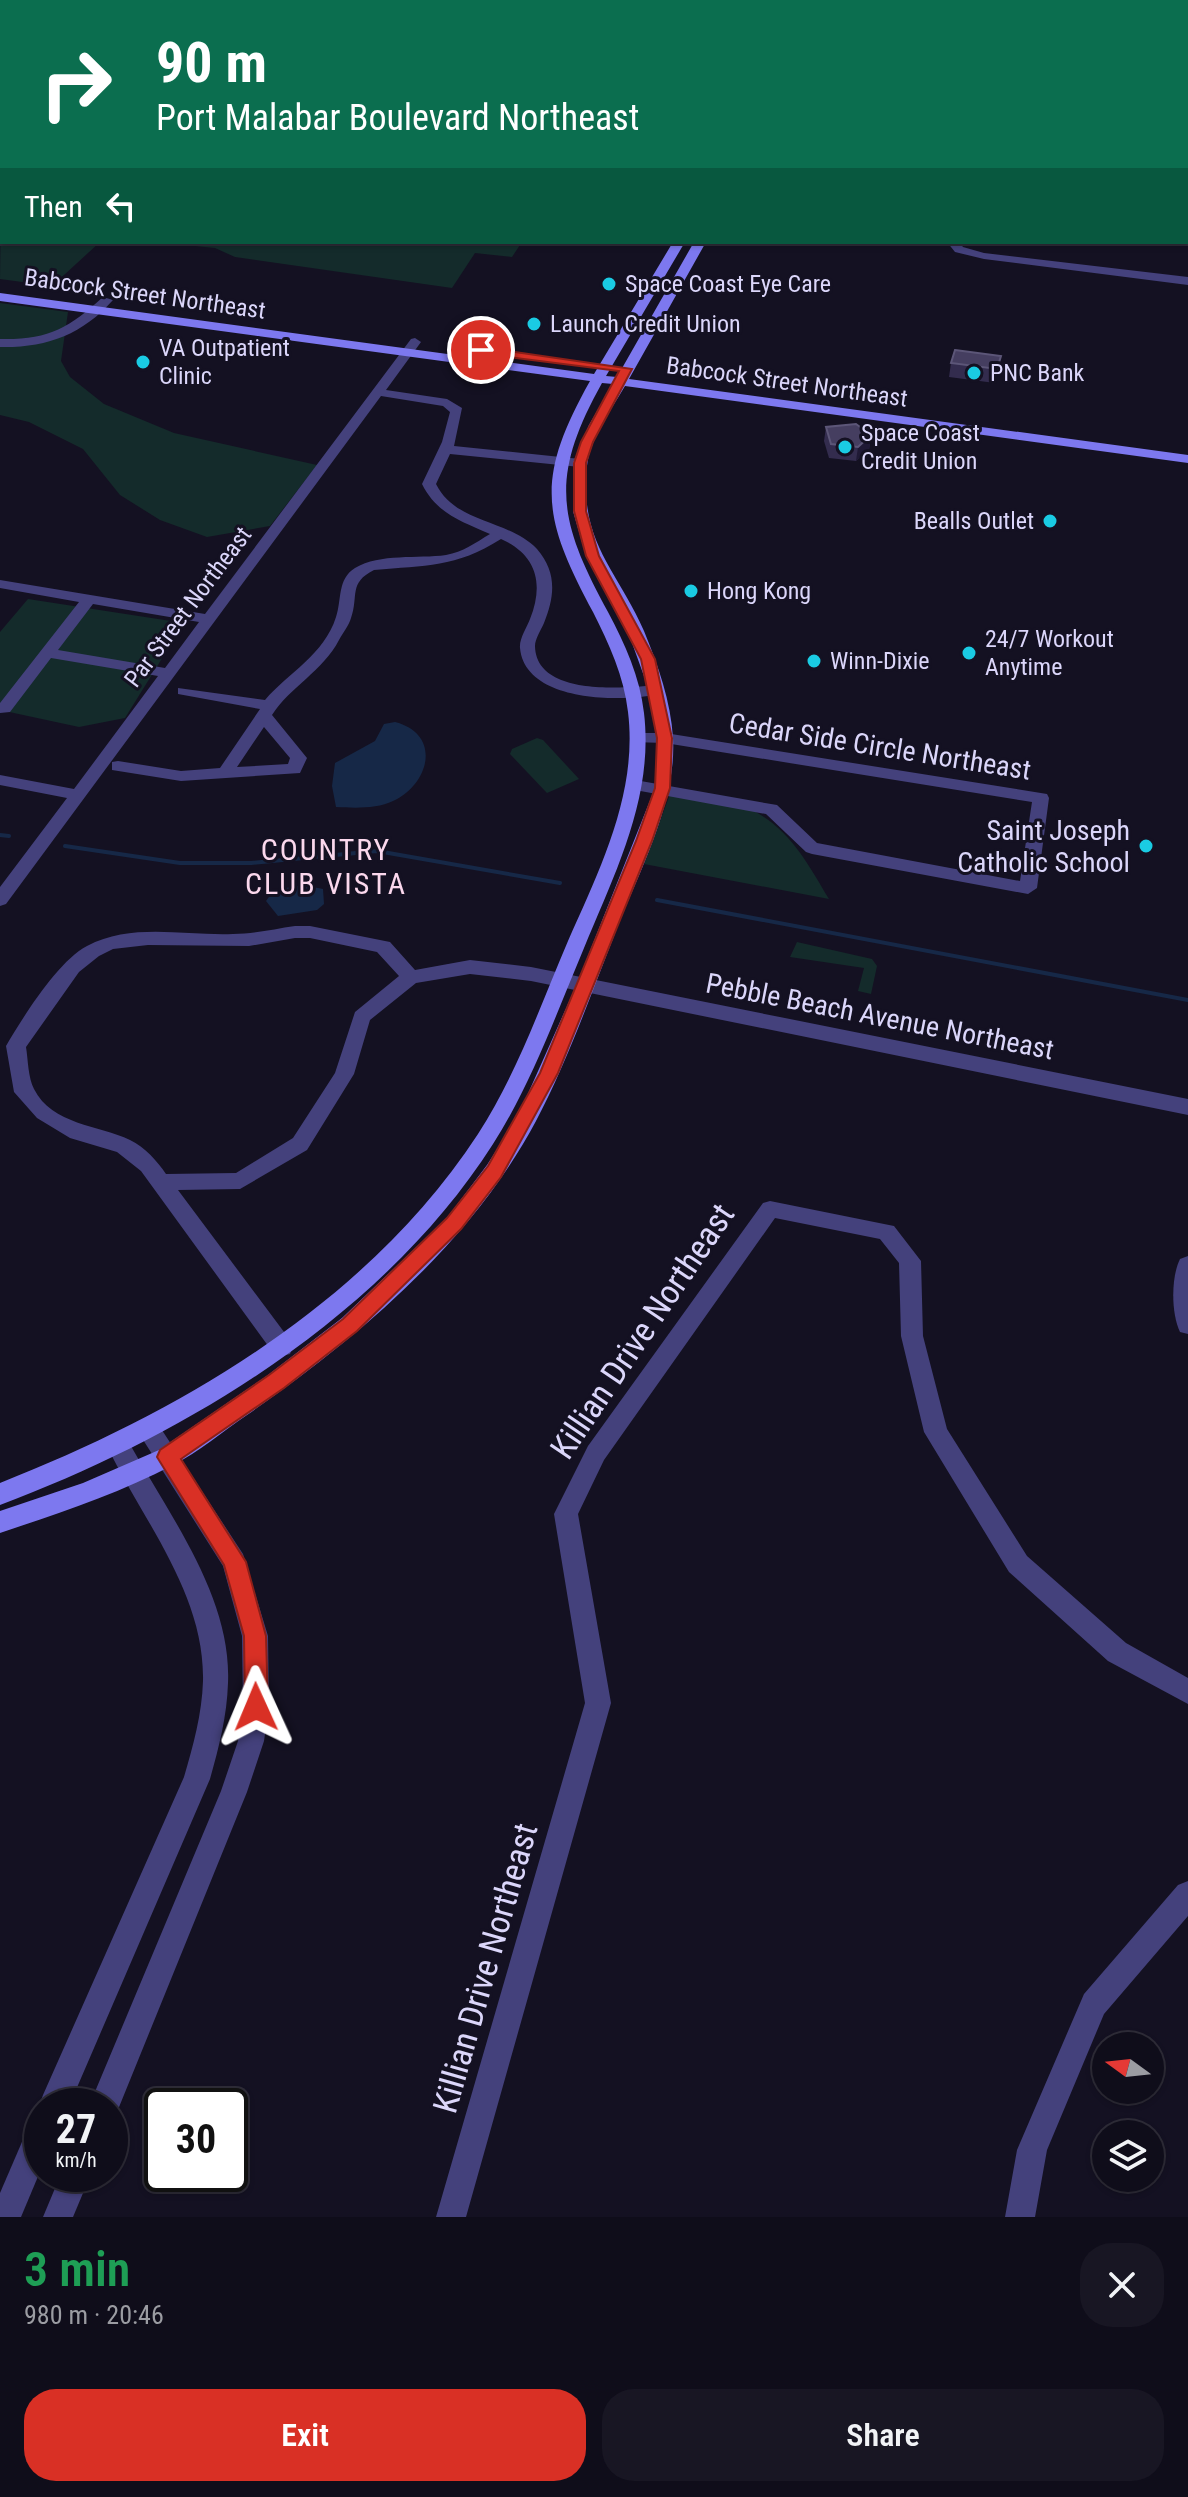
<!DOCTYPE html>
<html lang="en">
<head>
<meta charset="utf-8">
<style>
  :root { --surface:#0f0d1a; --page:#181623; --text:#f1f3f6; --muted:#9b9ca2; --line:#2f2d39; --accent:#d93025 }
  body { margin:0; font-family:"Roboto Condensed",sans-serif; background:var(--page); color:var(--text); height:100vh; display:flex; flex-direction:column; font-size:30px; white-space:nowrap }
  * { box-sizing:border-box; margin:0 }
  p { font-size:26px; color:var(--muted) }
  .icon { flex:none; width:44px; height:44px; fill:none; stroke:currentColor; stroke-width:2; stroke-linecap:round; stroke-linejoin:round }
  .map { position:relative; height:2217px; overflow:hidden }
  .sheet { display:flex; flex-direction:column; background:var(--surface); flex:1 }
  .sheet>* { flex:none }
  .banner { position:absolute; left:0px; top:0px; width:1188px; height:244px; box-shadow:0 2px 6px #0004,0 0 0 2px var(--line); background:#0b6e4f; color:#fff; overflow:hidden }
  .needle { width:52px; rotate:285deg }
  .tools { position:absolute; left:1092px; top:2032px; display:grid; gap:16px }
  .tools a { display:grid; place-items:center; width:72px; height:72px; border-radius:50%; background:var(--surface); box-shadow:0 2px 6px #0004,0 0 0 2px var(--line); font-size:40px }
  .speed { position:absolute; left:24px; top:2088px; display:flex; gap:16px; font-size:40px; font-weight:700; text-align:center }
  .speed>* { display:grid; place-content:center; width:104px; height:104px; border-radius:50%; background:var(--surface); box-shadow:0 2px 6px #0004,0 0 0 2px var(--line); line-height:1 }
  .speed small { font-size:20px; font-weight:400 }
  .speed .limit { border:4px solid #111; border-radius:12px; background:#fff; color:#111 }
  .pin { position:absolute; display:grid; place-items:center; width:68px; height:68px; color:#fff; margin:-34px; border:4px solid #fff; border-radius:50%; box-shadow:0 2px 8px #0007 }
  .me { position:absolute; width:88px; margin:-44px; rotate:359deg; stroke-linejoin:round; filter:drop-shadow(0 0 6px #0008) }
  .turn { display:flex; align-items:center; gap:28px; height:168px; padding:0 24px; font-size:36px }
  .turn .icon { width:104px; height:104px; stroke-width:2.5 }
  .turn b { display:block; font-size:56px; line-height:68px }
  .then { display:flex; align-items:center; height:76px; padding:0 24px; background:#0003; gap:16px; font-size:30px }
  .round { display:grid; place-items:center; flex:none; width:84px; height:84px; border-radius:32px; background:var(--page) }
  .head { display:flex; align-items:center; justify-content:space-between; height:136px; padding:0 24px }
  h1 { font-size:48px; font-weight:600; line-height:60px; color:#1e9e55 }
  .action { display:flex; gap:16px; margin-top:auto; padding:16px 24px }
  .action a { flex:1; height:92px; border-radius:32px; background:var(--accent); color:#fff; font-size:32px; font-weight:600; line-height:92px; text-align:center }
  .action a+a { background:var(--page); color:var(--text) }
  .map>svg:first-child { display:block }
  .green { fill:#142b2b }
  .water { fill:#162847 }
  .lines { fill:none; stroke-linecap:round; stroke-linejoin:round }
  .stream { stroke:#162847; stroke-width:4 }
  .street { fill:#44417c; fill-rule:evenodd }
  .secondary { fill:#7d78ef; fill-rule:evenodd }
  .wall { fill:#332c4e }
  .shaded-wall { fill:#1f1935 }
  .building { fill:#453e60; stroke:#5c5678; stroke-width:2 }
  .route { fill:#d93025; stroke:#8d1f18; stroke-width:2 }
  .poi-dot { fill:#1acbe3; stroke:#141122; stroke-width:3 }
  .labels { text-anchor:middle; stroke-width:6; stroke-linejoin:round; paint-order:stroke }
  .far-poi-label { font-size:24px; fill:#dbd6fa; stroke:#141122; text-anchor:start }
  .far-street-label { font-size:24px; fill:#dbd6fa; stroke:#141122 }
  .street-label { font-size:28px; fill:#dbd6fa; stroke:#141122 }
  .poi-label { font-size:28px; fill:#dbd6fa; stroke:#141122; text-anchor:end }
  .neighbourhood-label { font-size:30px; letter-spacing:2px; fill:#fbd8ed; stroke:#141122 }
  .near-street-label { font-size:34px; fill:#dbd6fa; stroke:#141122 }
</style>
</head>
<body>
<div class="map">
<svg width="1188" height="2217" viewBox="0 0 1188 2217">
  <rect width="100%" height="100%" fill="#141122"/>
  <!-- green -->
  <g class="green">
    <polygon points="2,126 2,242 100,242 52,286 0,279"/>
    <polygon points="155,242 522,242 512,257 475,253 452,288 235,257 215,248"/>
    <polygon points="0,303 68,312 61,361 70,377 104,404 174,433 317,465 270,526 207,537 160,520 120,495 83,449 29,422 0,415"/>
    <polygon points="28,599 184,623 125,718 79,727 0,710 0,632"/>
    <polygon points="537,738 543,740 579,779 547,793 510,754 512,749"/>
    <path d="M670 794C693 798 722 799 745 807 787 824 807 862 829 899L644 864Z"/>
    <polygon points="797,942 872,959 877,966 871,994 858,991 864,968 790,957"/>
  </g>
  <!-- water -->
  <g class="water">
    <path d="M395 722C442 734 430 784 393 801 377 809 354 808 336 807L332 786 335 763 375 741 384 724Z"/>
    <polygon points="303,885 323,889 324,904 317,910 278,916 266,901 274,890"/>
  </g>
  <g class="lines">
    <!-- stream -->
    <g class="stream">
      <polyline points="0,835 9,836"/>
      <polyline points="65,846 180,863 251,863 377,851 560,883"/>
      <polyline points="657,900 1188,1000"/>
    </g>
    <!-- street -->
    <g class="street">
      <polygon points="155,0 166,0 153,2"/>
      <polygon points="929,0 939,0 928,2"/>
      <polygon points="1032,0 1042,0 1031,2"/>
      <polygon points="1161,0 1171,0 1160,2"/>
      <rect x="0" y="40" width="2" height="6"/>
      <rect x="1186" y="62" width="2" height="6"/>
      <rect x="1186" y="111" width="2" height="6"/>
      <polygon points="0,125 2,125 0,133"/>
      <rect x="1186" y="164" width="2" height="6"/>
      <rect x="1186" y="218" width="2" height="6"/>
      <polygon points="947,242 959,242 963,247 984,253 1188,277 1188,285 984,259 955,252"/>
      <path d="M103 297 113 300C82 335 46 348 0 347V339C48 340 68 329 103 297Z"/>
      <path d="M415 338 421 342 386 390 447 399 462 408 454 446 580 459 587 463 580 467 450 454 436 484C456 524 508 519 537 549 557 572 555 596 544 623 541 630 535 639 535 646 536 697 625 688 657 685L663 687V693C624 703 525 703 520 648 519 639 527 627 530 619 544 584 537 555 501 539 455 568 426 565 374 570 348 583 359 596 351 618 349 625 343 633 339 640 323 671 290 687 272 715L307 758 300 773 181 781 112 770V762L118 761 181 771 220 768 260 709 178 694V688L265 700C289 672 324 655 336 617 342 600 337 579 355 568 380 553 418 559 446 555 463 552 475 543 490 534 461 521 437 514 422 484L442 442 450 412 443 406 381 396 6 904 0 906V887L67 798 0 785V775L74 789 158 676 51 658 10 712 0 713V703L79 602 0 588V580L205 614 411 339ZM93 604 199 622 165 668 58 650ZM264 727 290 758 288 764 237 767Z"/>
      <polygon points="638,733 665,733 1047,794 1049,798 1037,888 1028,894 812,854 806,852 766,814 635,790 627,785 635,780 771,804 777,805 817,843 1020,881 1032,802 665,743 632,742 630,738"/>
      <path d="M295 926H310L390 942 415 970 470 960 531 967 1188 1099V1115L531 981 470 974 416 983 370 1020 354 1074 307 1150 240 1189 178 1190 290 1340 293 1347 290 1354 282 1356 274 1354 141 1171 117 1152 70 1138 37 1118 14 1092 6 1046C23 1017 58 961 87 946 132 922 185 936 233 934 254 934 274 929 295 926ZM295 938H310L377 952 399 976 355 1012 335 1073 293 1138 236 1173 166 1174C157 1161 145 1147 130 1140 99 1125 52 1125 34 1089 28 1078 28 1059 26 1047L79 972 99 956 113 949 148 945 249 946Z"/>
      <polygon points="770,1201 894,1226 921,1261 923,1336 947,1429 1027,1556 1126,1643 1188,1678 1188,1704 1108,1661 1009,1572 924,1432 901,1336 899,1263 880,1239 775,1218 604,1460 578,1514 611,1703 466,2217 436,2217 585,1703 554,1514 588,1446 763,1203"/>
      <path d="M1188 1256V1334L1180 1332C1171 1313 1171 1277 1180 1259Z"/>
      <polygon points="148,1418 156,1421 243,1554 268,1636 269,1707 264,1741 247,1792 115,2117 110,2118 110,2106 89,2106 221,1791 238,1741 243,1707 242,1636 223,1566 140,1435 136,1428 140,1421"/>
      <path d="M118 1434 126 1437C166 1511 232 1595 228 1683 227 1716 219 1747 210 1779L69 2106H42V2113L39 2106 43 2095 184 1777C193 1746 202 1714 203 1681 205 1593 142 1520 106 1444L110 1437Z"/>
      <polygon points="1188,1881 1188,1916 1104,2014 1047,2150 1035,2217 1005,2217 1017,2150 1084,1994 1178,1885"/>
      <polygon points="42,2117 42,2167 21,2217 0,2217 0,2193 31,2121"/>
      <polygon points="61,2174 91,2174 73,2217 43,2217"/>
    </g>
    <!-- secondary -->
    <g class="secondary">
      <polygon points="817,0 827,0 816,2"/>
      <polygon points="833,0 843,0 832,2"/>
      <path d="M673 242H685L606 376 617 377 694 242H706L629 379 1188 455V463L625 386C611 410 590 439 587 466 579 543 617 569 644 631 658 665 671 702 673 738 677 804 637 875 614 936 590 997 567 1062 536 1121 471 1243 359 1337 247 1415 223 1431 199 1452 173 1465 118 1494 59 1513 0 1533V1511L83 1483 159 1450 268 1375 342 1318 447 1218 487 1165 518 1116 576 986 655 788 657 738 649 690 627 629 586 556 573 511V463L589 425 613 384 602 383C549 478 558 520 608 612 625 644 640 677 644 713 654 797 615 873 584 948 556 1014 532 1083 493 1144 384 1315 187 1435 0 1505V1483C183 1411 368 1302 478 1134 517 1074 540 1006 568 941 600 869 638 793 628 712 624 676 609 644 593 612 542 517 535 479 590 381L0 301V293L594 374Z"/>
    </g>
  </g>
  <!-- wall -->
  <g class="wall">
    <polygon points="1001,356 995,383 949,377 951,363"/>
    <polygon points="826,427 871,435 869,450 856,461 829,458 824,441"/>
  </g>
  <!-- shaded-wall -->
  <polygon class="shaded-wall" points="871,435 869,450 856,461 858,447"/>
  <!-- building -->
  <g class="building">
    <polygon points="955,350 1001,356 997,369 951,363"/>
    <polygon points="856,424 871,435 858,447 831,444 826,427"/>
  </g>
  <!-- route -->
  <polygon class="route" points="481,347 632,369 593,442 586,463 586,511 599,556 655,659 672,738 670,788 652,841 558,1073 501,1177 461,1229 357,1331 284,1388 181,1459 246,1562 266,1636 268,1707 265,1715 256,1718 248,1715 245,1707 244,1636 224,1565 157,1457 160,1450 269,1375 343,1319 447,1218 488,1166 540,1073 636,841 655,788 657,738 641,659 586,556 574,511 574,463 581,442 619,371 477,353"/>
  <!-- markers -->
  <g class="poi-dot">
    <circle cx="609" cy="284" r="8"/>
    <circle cx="534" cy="324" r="8"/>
    <circle cx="143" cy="362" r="8"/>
    <circle cx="974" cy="373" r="8"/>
    <circle cx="845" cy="447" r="8"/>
    <circle cx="1050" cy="521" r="8"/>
    <circle cx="691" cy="591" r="8"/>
    <circle cx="969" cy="653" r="8"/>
    <circle cx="814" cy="661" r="8"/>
    <circle cx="1146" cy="846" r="8"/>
  </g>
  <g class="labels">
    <!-- far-poi labels -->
    <g class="far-poi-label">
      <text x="625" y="292">Space Coast Eye Care</text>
      <text x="550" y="332">Launch Credit Union</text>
      <text x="159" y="356">VA Outpatient<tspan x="159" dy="28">Clinic</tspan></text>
      <text x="990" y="381">PNC Bank</text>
      <text x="861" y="441">Space Coast<tspan x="861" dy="28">Credit Union</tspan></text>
      <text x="1034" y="529" text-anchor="end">Bealls Outlet</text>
      <text x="707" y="599">Hong Kong</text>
      <text x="985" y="647">24/7 Workout<tspan x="985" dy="28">Anytime</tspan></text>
      <text x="830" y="669">Winn-Dixie</text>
    </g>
    <!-- far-street labels -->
    <g class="far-street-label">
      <text transform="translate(145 294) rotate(8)" y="8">Babcock Street Northeast</text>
      <text transform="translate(787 382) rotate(8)" y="8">Babcock Street Northeast</text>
      <text transform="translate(188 607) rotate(-53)" y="8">Par Street Northeast</text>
    </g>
    <!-- street labels -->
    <g class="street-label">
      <text transform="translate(880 746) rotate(9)" y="10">Cedar Side Circle Northeast</text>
      <text transform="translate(880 1016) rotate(11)" y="10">Pebble Beach Avenue Northeast</text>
    </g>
    <!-- poi labels -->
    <g class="poi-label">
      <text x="1130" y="840">Saint Joseph<tspan x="1130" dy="32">Catholic School</tspan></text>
    </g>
    <!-- neighbourhood labels -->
    <g class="neighbourhood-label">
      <text x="326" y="860">COUNTRY<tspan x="326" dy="34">CLUB VISTA</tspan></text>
    </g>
    <!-- near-street labels -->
    <g class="near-street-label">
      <text transform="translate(642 1331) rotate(-56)" y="12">Killian Drive Northeast</text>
      <text transform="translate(485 1968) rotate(-74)" y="12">Killian Drive Northeast</text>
    </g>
  </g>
</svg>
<div class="tools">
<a><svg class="needle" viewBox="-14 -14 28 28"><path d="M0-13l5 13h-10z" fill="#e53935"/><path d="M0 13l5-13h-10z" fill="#9b9ca2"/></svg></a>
<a><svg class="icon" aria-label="layers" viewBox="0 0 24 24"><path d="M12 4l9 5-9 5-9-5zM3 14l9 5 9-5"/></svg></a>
</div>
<div class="speed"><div>27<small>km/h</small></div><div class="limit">30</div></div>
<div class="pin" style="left:481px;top:350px;background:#d93025"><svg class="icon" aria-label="arrive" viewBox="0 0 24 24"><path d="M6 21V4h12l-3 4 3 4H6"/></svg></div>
<svg class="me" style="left:256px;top:1707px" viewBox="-20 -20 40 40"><path d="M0-17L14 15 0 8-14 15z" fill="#d93025" stroke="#fff" stroke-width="4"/></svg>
<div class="banner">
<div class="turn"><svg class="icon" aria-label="right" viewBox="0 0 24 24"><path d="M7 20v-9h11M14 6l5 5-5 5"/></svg><div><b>90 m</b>Port Malabar Boulevard Northeast</div></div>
<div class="then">Then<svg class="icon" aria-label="left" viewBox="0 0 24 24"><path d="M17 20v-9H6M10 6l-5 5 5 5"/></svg></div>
</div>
</div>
<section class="sheet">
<div class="head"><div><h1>3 min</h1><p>980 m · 20:46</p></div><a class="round"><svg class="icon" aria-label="close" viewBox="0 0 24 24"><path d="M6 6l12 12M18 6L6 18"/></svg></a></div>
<div class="action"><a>Exit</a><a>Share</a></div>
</section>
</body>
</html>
